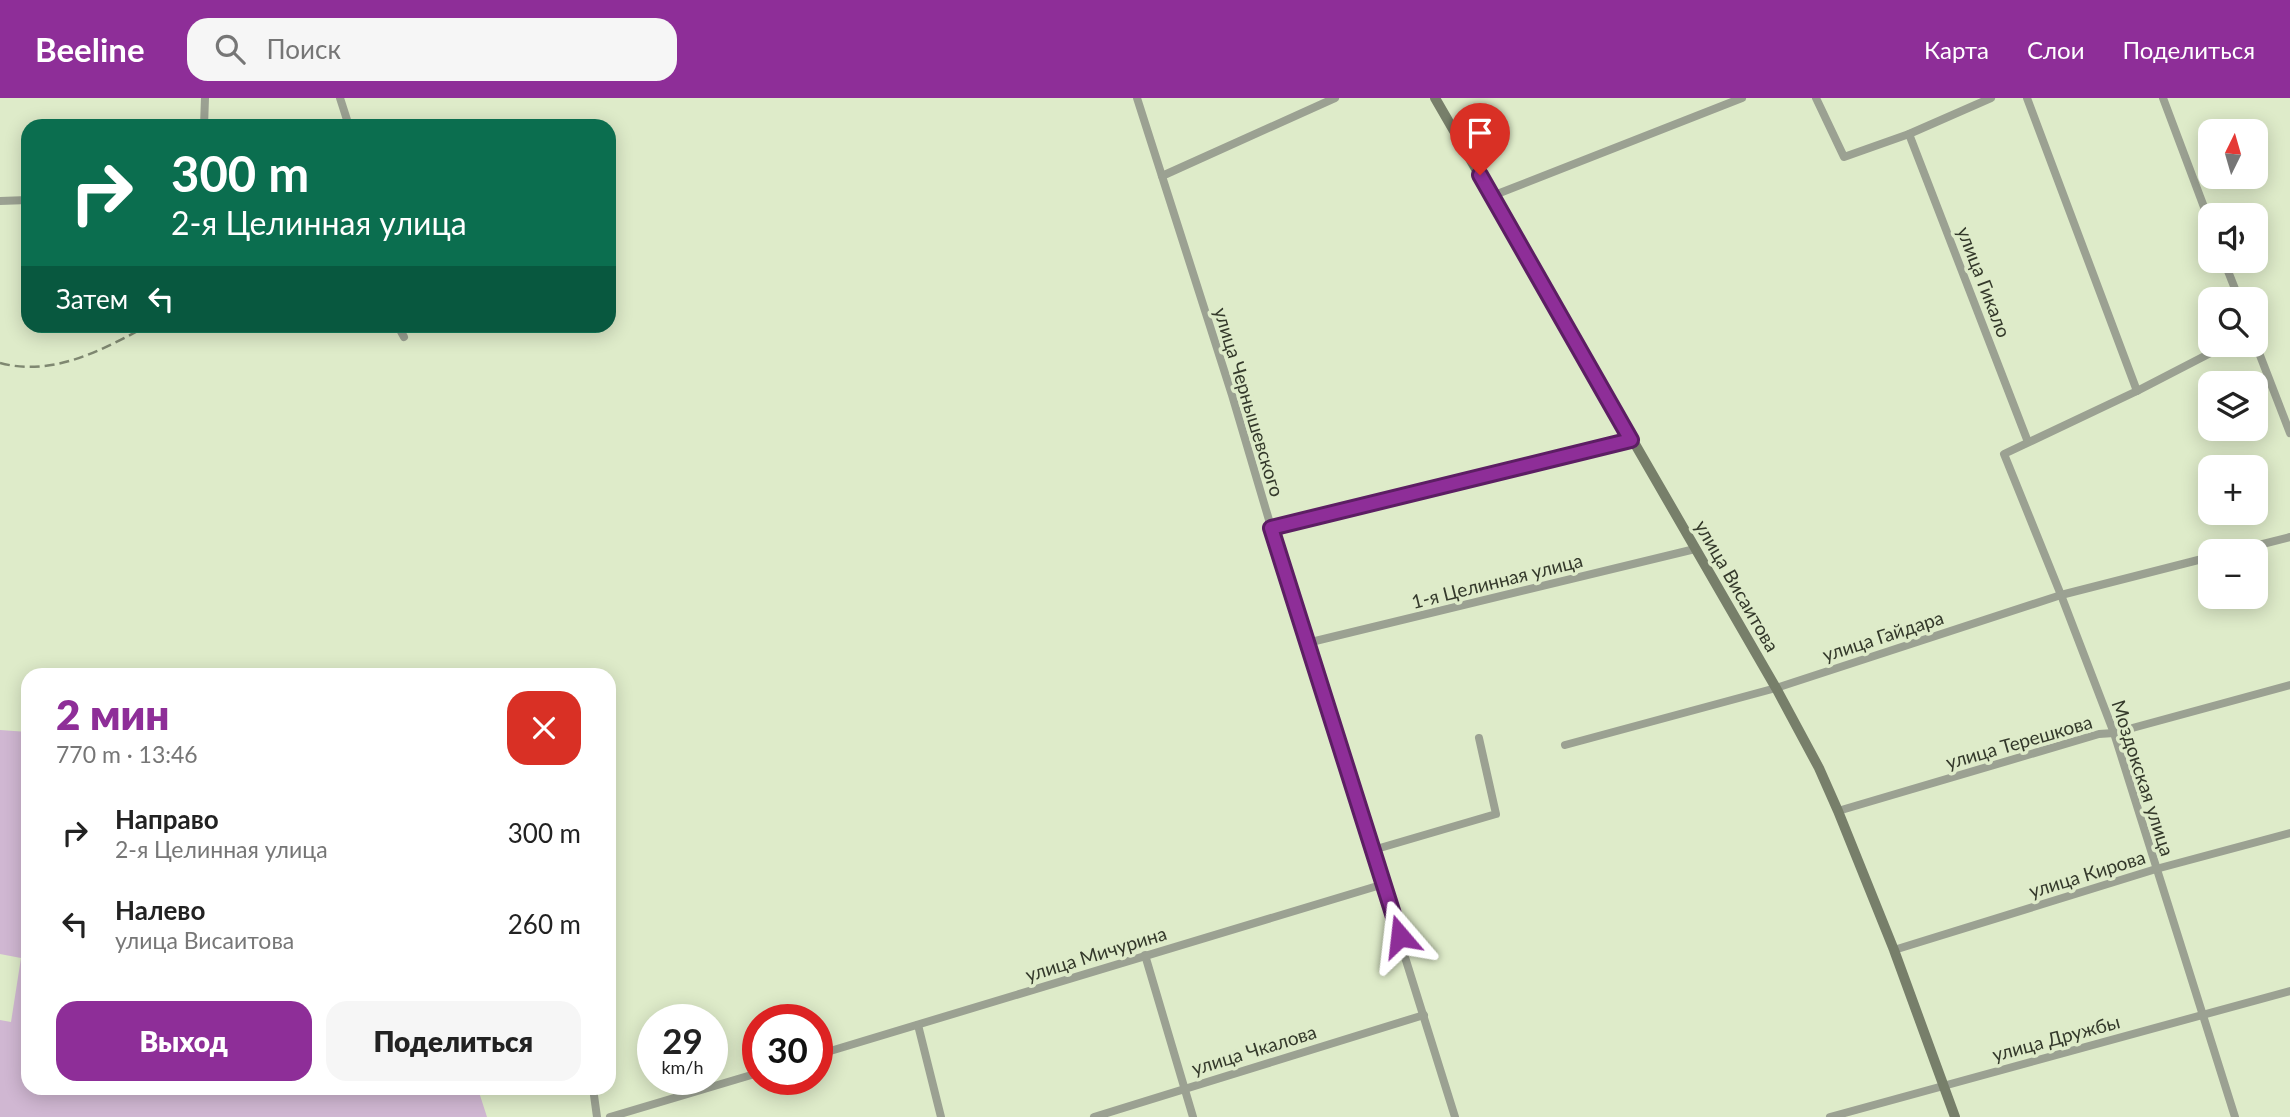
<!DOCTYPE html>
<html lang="ru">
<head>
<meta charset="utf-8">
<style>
  :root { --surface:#fff; --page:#f6f6f6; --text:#222; --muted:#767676; --accent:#8e2e98 }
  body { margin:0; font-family:Lato,sans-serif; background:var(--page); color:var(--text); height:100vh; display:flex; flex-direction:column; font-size:26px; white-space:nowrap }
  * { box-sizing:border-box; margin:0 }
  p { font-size:23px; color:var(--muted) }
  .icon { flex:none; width:38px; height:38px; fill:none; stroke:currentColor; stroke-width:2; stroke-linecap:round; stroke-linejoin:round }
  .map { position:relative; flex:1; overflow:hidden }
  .drawer { position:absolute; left:21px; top:570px; width:595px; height:427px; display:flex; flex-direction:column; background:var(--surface); border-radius:21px; box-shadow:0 4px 18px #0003 }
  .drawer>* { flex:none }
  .hud { position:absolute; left:21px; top:21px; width:595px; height:214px; border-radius:21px; box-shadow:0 4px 18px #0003; background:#0b6e4f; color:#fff; overflow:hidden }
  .needle { width:46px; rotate:5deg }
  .tools { position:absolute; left:2198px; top:21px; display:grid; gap:14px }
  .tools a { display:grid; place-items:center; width:70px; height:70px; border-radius:14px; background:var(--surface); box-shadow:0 4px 18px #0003; font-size:35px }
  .speed { position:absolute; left:637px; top:906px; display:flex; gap:14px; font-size:35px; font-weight:700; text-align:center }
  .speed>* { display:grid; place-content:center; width:91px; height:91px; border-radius:50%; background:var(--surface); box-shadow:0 4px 18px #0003; line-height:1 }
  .speed small { font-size:18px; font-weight:400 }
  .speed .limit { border:10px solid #d22; background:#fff; color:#111 }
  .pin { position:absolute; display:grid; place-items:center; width:60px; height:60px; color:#fff; margin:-72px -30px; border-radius:50% 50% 50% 0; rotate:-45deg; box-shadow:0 0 7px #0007 }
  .pin .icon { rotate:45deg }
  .me { position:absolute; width:77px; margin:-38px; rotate:343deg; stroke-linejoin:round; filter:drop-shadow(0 0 5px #0008) }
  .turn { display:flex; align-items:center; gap:24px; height:147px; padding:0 35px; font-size:32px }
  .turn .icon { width:91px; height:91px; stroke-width:2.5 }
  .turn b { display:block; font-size:49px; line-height:60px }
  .then { display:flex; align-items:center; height:66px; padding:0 35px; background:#0003; gap:14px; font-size:26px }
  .round { display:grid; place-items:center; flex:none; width:74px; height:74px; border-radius:21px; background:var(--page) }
  .summary { display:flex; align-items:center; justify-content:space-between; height:119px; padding:0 35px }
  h1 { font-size:42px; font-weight:800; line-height:52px; color:var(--accent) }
  .button { display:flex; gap:14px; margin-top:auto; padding:14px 35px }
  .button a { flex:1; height:80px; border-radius:21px; background:var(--accent); color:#fff; font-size:28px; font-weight:800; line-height:80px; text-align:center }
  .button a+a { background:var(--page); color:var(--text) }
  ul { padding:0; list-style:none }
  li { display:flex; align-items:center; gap:21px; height:91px; padding:0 35px }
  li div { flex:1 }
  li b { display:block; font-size:26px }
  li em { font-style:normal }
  header { display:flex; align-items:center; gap:42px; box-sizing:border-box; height:98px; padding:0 35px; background:var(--accent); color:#fff }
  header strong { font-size:33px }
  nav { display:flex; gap:38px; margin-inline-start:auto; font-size:24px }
  .search { width:490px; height:63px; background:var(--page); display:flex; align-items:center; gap:18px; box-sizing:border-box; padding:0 24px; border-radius:21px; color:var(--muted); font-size:26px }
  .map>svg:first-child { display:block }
  .green { fill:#d0b7d2 }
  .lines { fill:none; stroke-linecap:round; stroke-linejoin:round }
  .street { stroke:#9ba192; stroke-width:8 }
  .secondary { stroke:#777f6a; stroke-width:10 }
  .rail { stroke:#7f8871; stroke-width:2.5; stroke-dasharray:10 5; stroke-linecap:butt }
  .route-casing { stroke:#5c1e63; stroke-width:18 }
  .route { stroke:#8e2e98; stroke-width:12 }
  .labels { text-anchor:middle; stroke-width:7; stroke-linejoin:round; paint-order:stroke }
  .street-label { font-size:19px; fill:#34392b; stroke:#deebc9 }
</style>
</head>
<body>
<header>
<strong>Beeline</strong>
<div class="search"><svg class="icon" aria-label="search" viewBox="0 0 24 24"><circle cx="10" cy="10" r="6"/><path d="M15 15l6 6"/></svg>Поиск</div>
<nav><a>Карта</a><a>Слои</a><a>Поделиться</a></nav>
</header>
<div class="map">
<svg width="2290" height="1019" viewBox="0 0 2290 1019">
  <rect width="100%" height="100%" fill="#deebc9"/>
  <!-- green -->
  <polygon class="green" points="0,632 28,634 28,990 478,991 487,1019 0,1019 0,922 11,924 21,860 0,856"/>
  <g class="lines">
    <!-- street -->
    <g class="street">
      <polyline points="340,0 349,28"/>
      <polyline points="1137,0 1232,297 1282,466 1455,1019"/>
      <polyline points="1816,0 1844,59 1909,36 1991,0"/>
      <polyline points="2027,0 2137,293"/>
      <polyline points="2163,0 2210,125"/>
      <polyline points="204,28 205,0"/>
      <polyline points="1909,36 2028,344"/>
      <polyline points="1162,78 1335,0"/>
      <polyline points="1492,98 1742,0"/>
      <polyline points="0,103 28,102"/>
      <polyline points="2224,163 2239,201"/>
      <polyline points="398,228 404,239"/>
      <polyline points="2226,247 2137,293 2004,356 2061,497 2114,635 2235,1019"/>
      <polyline points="2256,247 2290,335"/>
      <polyline points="1271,430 1631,342"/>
      <polyline points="2235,453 2290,439"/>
      <polyline points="1307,545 1695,451"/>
      <polyline points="526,575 527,578"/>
      <polyline points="1565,647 1776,590 2061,497 2210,459"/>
      <polyline points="1838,713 2099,636 2114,635 2290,587"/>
      <polyline points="1373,752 1496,716 1479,640"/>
      <polyline points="1894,852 2156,771 2290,735"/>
      <polyline points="1145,857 1193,1019"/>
      <polyline points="918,927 941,1019"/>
      <polyline points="817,957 1384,786"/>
      <polyline points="593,990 597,1019"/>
      <polyline points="610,1019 758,975"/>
      <polyline points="1094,1019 1424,917"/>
      <polyline points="1830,1019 2290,893"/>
    </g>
    <!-- secondary -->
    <polyline class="secondary" points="1435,0 1776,590 1819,670 1838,713 1894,852 1955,1019"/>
    <!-- rail -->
    <path class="rail" d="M0 265C53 279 102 252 147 228"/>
  </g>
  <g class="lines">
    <!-- route casing -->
    <g class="route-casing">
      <polyline id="route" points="1400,838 1271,430 1631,342 1480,77"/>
    </g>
    <!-- route -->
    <use href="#route" class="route"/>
  </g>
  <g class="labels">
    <!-- street labels -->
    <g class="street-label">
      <text transform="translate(1984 184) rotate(69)" y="7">улица Гикало</text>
      <text transform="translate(1249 304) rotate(73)" y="7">улица Чернышевского</text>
      <text transform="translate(1497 483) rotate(-14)" y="7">1-я Целинная улица</text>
      <text transform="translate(1737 488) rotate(60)" y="7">улица Висаитова</text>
      <text transform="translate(1883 538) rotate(-18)" y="7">улица Гайдара</text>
      <text transform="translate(2019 644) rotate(-16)" y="7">улица Терешкова</text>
      <text transform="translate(2143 680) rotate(72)" y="7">Моздокская улица</text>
      <text transform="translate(2087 776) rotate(-17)" y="7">улица Кирова</text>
      <text transform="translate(1096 856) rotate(-17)" y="7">улица Мичурина</text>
      <text transform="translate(2056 940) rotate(-15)" y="7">улица Дружбы</text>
      <text transform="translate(1254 952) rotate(-17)" y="7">улица Чкалова</text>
    </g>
  </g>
</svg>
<div class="tools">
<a><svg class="needle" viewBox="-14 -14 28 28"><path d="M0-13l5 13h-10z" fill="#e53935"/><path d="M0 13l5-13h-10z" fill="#767676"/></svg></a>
<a><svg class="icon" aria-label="sound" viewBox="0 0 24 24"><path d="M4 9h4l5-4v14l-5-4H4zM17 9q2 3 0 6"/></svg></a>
<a><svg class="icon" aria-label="search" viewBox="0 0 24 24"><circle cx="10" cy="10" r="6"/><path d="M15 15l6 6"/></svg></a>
<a><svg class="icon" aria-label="layers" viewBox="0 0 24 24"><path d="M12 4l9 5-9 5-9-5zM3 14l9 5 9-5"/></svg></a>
<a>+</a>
<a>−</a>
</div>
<div class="speed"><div>29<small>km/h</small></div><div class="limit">30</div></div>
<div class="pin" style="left:1480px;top:77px;background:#d93025"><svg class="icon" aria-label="arrive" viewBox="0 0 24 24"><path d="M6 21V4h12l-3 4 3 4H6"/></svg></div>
<svg class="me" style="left:1400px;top:838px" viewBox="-20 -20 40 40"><path d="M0-17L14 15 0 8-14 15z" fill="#8e2e98" stroke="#fff" stroke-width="4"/></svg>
<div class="hud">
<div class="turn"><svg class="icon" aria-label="right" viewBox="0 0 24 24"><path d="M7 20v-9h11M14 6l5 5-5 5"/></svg><div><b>300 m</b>2-я Целинная улица</div></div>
<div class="then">Затем<svg class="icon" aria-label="left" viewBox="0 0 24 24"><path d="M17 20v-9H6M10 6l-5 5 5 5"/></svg></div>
</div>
<section class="drawer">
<div class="summary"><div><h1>2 мин</h1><p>770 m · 13:46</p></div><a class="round" style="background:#d93025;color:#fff"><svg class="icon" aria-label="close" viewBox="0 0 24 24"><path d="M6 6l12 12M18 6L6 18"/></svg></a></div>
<ul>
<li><svg class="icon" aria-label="right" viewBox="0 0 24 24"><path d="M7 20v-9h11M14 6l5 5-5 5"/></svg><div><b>Направо</b><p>2-я Целинная улица</p></div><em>300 m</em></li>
<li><svg class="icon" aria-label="left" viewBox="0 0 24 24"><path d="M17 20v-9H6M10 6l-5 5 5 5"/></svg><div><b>Налево</b><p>улица Висаитова</p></div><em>260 m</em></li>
</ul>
<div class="button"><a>Выход</a><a>Поделиться</a></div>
</section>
</div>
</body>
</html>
